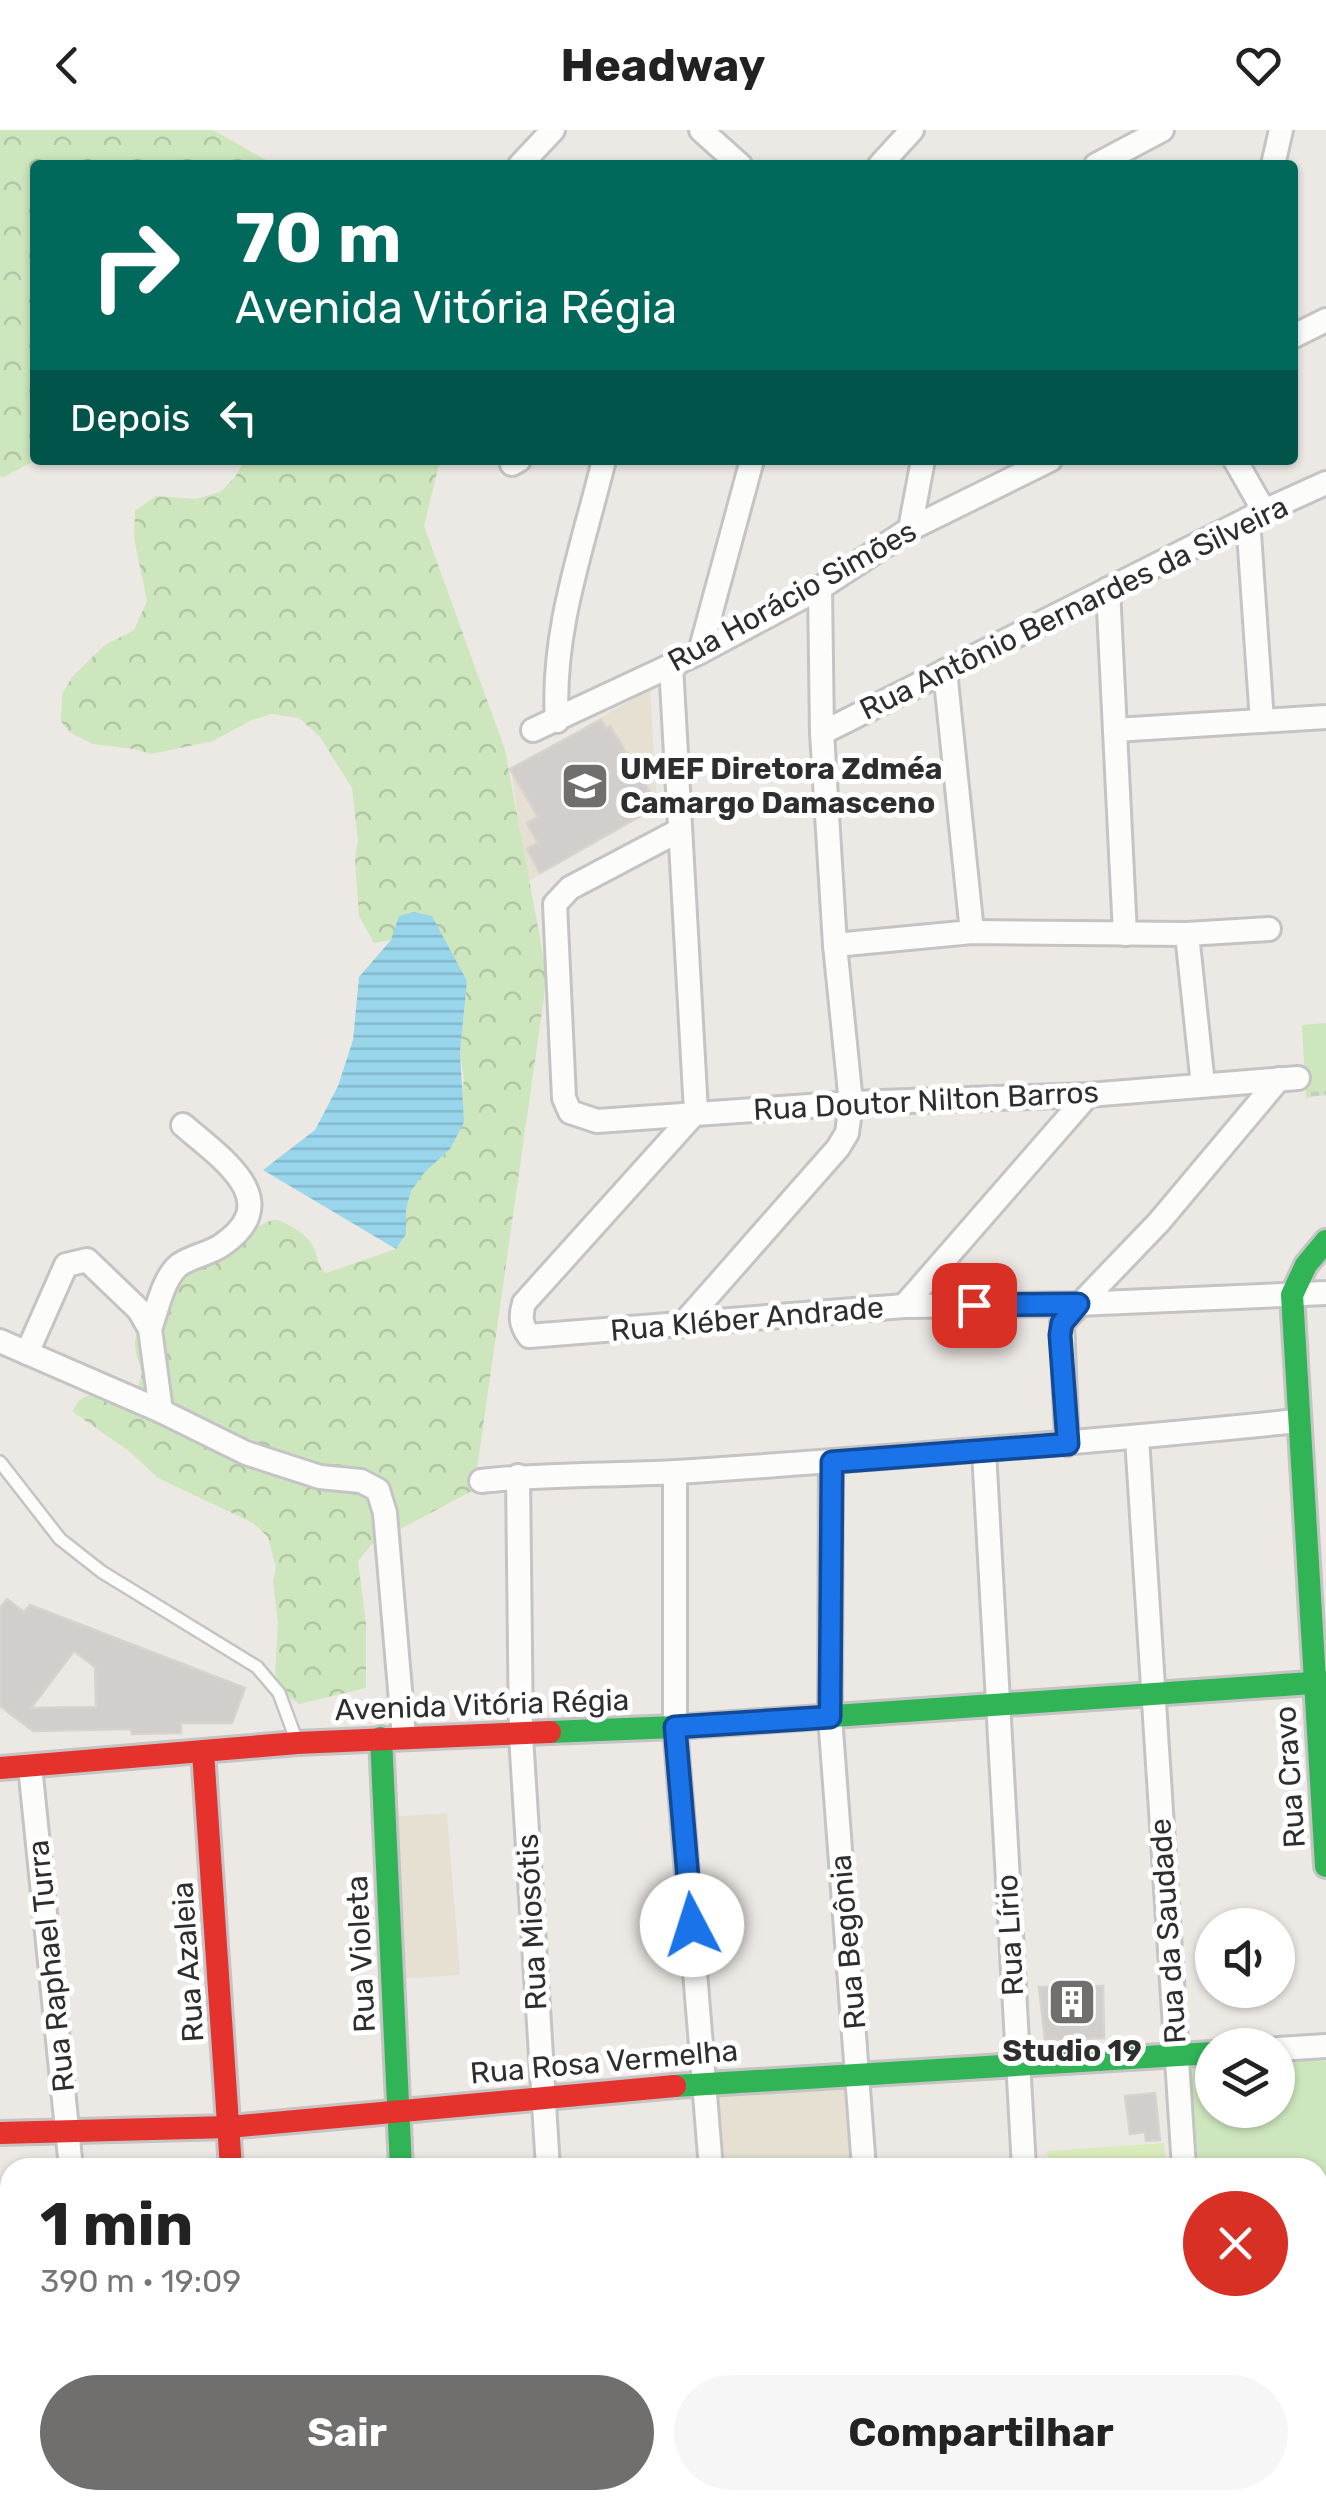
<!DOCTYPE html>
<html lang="pt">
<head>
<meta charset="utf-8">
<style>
  :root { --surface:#fff; --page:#f6f6f6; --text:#222; --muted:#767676; --accent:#706f6e }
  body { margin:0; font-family:Rubik,sans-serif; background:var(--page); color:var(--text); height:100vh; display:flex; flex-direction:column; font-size:38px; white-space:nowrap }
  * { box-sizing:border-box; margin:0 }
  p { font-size:32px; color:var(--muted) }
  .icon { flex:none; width:55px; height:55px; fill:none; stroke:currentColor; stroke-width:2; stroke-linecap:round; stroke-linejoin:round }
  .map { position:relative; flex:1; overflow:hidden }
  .details { position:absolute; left:0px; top:2028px; width:1328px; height:352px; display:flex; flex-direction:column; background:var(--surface); border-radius:30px 30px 0 0; box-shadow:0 2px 8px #0004 }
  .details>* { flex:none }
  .top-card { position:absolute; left:30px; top:30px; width:1268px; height:305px; border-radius:10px; box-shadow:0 2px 8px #0004; background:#00695c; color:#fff; overflow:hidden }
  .fabs { position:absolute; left:1195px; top:1778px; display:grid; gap:20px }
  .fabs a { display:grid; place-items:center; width:100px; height:100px; border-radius:50%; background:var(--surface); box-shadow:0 2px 8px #0004; font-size:50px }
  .pin { position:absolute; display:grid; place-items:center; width:85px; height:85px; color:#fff; margin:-42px; border-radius:20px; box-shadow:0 5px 15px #0006 }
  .me { position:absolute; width:110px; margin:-55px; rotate:355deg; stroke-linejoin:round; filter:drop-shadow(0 0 8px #0008) }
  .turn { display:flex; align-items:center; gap:35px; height:210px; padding:0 40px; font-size:45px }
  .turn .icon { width:130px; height:130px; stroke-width:2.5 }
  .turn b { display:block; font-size:70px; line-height:85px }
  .then { display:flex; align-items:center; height:95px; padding:0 40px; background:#0003; gap:20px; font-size:38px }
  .round { display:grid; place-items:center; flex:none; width:105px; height:105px; border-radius:52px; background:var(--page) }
  .headline { display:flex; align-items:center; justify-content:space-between; height:170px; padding:0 40px }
  h1 { font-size:60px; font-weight:700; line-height:75px }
  .cta { display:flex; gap:20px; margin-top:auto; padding:20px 40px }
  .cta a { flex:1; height:115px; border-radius:60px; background:var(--accent); color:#fff; font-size:40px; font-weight:700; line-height:115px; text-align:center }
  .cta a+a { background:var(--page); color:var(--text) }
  header { display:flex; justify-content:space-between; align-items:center; height:130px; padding:0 40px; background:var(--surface); font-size:45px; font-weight:700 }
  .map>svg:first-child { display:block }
  .education { fill:#e6e0d3 }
  .green { fill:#cee6be }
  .forest { fill:url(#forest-crowns) }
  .pitch { fill:#d9eabb }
  .water { fill:url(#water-rules) }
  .building { fill:#d1cecb; stroke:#d7d4d0; stroke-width:2.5; fill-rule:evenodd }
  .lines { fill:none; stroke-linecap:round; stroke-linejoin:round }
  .lane-casing { stroke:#c5c4c5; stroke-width:16 }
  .street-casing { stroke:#c5c4c5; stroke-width:28 }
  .fast-casing { stroke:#c5c4c5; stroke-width:28 }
  .slow-casing { stroke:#c5c4c5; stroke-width:28 }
  .jam-casing { stroke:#c5c4c5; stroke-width:28 }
  .path { stroke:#c9c9c8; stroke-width:4; stroke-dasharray:8 5; stroke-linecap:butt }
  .lane { stroke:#fcfcfb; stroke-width:11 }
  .street { stroke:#fcfcfb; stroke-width:22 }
  .fast { stroke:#30b455; stroke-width:22 }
  .slow { stroke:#ff9f0a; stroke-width:22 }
  .jam { stroke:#e5322d; stroke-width:22 }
  .route-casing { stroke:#114b97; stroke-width:25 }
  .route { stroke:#1a73e8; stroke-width:18 }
  .labels { text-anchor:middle; stroke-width:10; stroke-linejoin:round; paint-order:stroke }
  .street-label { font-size:30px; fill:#2e2e2e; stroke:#fff }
  .poi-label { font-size:30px; font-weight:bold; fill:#2e2e2e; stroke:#fff; text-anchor:start }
</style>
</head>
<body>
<header><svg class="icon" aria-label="back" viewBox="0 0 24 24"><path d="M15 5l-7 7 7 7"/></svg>Headway<svg class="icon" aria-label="heart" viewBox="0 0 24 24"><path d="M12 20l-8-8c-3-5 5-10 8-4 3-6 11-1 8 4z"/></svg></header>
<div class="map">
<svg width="1326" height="2378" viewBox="0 0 1326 2378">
  <defs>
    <pattern id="forest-crowns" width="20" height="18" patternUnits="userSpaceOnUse" patternTransform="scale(2.5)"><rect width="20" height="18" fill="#cee6be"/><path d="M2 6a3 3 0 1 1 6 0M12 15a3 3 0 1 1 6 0" fill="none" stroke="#b1c6a4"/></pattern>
    <pattern id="water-rules" width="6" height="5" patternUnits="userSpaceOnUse" patternTransform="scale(2.5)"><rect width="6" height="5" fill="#99d6ec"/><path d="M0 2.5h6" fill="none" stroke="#84b8cb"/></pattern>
  </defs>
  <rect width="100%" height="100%" fill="#ece8e4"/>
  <!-- education -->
  <g class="education">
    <polygon points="650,559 657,678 527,752 511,639"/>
    <polygon points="447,1683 460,1845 400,1849 387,1687"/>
    <polygon points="845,1953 852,2037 724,2037 718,1963"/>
  </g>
  <!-- green -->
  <g class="green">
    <polygon points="1326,893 1326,965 1306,968 1302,895"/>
    <polygon points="1321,1928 1326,1932 1326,2099 1318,2100 1318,2038 1196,2037 1189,1944 1193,1937 1212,1933 1212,1980 1278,1980 1278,1929"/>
  </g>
  <!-- forest -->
  <g class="forest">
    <polygon points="0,0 213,0 275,35 35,35 36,330 4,347 0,347"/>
    <path d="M245 330H440L424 396 505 620 547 846 474 1360 372 1414 358 1431 366 1493V1558L299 1574 283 1562 275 1543 278 1493 273 1451 276 1438 268 1407 253 1393 158 1348 129 1321 73 1282C79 1258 111 1264 132 1263 151 1241 135 1236 135 1213 135 1205 141 1191 144 1183 150 1167 260 1088 275 1090 286 1091 309 1106 313 1116 319 1127 315 1133 326 1143L396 1119 410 1061 424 1043 450 1019 464 950 460 923 467 851 451 824 398 793 391 810 374 813 359 786 355 728 358 711 352 658 320 607 299 588 271 584 250 591 213 611 151 624 134 619 93 614 69 602 61 591 62 564 72 547 105 515 134 500 147 471 134 408 135 381 156 366 196 369 220 362 235 347Z"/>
  </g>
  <!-- pitch -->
  <polygon class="pitch" points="1164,2013 1166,2037 1049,2037 1047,2021"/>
  <!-- water -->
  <polygon class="water" points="414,782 432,786 467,851 460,923 464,992 450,1019 424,1043 411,1061 406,1079 406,1104 396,1119 263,1040 315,1000 338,956 353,910 359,847 391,810 399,786"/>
  <!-- building -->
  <g class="building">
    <polygon points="601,590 606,598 610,596 658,676 540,743 527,719 538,713 527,693 538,687 510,639"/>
    <path d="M7 1469 24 1482 30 1475 245 1558 232 1593H181V1603L132 1604 131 1599 33 1601 0 1576V1478ZM74 1521 95 1537 96 1577 31 1578Z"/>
    <polygon points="1103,1856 1104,1908 1045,1910 1039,1857"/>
    <polygon points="1155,1963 1160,2010 1146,2011 1145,2002 1130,2004 1125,1966"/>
  </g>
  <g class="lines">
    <!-- lane casing -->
    <g class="lane-casing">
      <polyline id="lane" points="0,1332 60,1409 102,1442 257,1537 279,1563 296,1609"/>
    </g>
    <!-- street casing -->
    <g class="street-casing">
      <g id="street">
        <polyline points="701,0 740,35"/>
        <polyline points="520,35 553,0"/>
        <polyline points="880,35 912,0"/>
        <polyline points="1096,35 1162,0"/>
        <polyline points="1273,35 1281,0"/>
        <polyline points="1292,207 1326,190"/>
        <polyline points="1235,330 1264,381"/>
        <polyline points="512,334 519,330"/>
        <polyline points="1248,389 1262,591"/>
        <polyline points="910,399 923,330"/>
        <polyline points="1108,459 1125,804"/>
        <polyline points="700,522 752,330"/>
        <polyline points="671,535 696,982"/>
        <polyline points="945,541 972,802"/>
        <path d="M557 591C551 502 583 416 604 330"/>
        <polyline points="533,600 700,522 820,458 910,399 1050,330"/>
        <polyline points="1115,600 1326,587"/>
        <polyline points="822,603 1264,381 1326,353"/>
        <polyline points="680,700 570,758 555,774 564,968 570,982 597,991 851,973 1088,965 1298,948"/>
        <polyline points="1187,804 1203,955"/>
        <polyline points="835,815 972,802 1187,804 1269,799"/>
        <path d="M696 982 524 1173C520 1187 521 1195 529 1206L904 1176 1078 1174 1326 1163"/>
        <polyline points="904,1176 1088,965"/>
        <polyline points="682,1195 838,1018 847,1003 851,973 835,815 822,603 820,458"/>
        <path d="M150 1199C157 1180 163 1148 179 1135 192 1126 209 1124 222 1115 288 1070 219 1027 183 995"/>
        <polyline points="0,1211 161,1281 246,1323 320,1347 361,1351 378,1360 385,1383 404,1607"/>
        <polyline points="27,1223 66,1135 87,1130 139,1180 150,1199 161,1281"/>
        <polyline points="1137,1308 1184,2038"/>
        <polyline points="1067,1314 1062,1193 1159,1092 1279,949"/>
        <polyline points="984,1321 1024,2038"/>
        <polyline points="831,1332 830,1587 864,2038"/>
        <polyline points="675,1342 675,1597 711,2038"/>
        <polyline points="518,1346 521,1606 548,2038"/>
        <path d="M481 1351C551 1343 622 1346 693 1341 894 1327 1096 1312 1297 1291"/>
        <polyline points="30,1636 71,2038"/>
        <polyline points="1278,1919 1326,1916"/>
        <polyline points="88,2370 88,2378"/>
        <polyline points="571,2370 571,2378"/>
        <polyline points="734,2370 735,2378"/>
        <polyline points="889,2370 889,2378"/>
        <polyline points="1045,2370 1046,2378"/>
        <polyline points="1203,2370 1204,2378"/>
      </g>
    </g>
    <!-- fast casing -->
    <g class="fast-casing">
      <g id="fast">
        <polyline points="1326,1111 1306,1135 1292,1165 1326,1736"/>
        <polyline points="550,1602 675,1597 1326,1552"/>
        <polyline points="381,1608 401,2038"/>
        <polyline points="675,1956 1212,1923"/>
        <polyline points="417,2370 417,2378"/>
      </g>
    </g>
    <!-- slow casing -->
    <g class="slow-casing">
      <polyline id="slow" points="0,2196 10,2196"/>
    </g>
    <!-- jam casing -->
    <g class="jam-casing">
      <g id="jam">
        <polyline points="203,1622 231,2038"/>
        <polyline points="0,1638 297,1613 550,1602"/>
        <polyline points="0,2003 229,1997 675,1956"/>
        <polyline points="1318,2110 1326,2109"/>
        <polyline points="251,2370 252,2378"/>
      </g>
    </g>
    <!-- path -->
    <polyline class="path" points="1311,964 1326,963"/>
    <!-- lane -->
    <use href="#lane" class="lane"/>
    <!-- street -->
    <use href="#street" class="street"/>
    <!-- fast -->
    <use href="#fast" class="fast"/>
    <!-- slow -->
    <use href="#slow" class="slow"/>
    <!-- jam -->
    <use href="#jam" class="jam"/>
  </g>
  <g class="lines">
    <!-- route casing -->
    <g class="route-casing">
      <polyline id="route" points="692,1795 675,1597 830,1587 832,1332 1068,1314 1060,1205 1062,1193 1078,1174 974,1175"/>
    </g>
    <!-- route -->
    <use href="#route" class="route"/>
  </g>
  <!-- icons -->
  <defs>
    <g id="school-square" transform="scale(2.5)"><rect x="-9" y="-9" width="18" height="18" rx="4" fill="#706f6e" stroke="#fff"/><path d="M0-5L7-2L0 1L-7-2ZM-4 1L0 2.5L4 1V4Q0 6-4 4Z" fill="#fff"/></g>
    <g id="building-square" transform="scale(2.5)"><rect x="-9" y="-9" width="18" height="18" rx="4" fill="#706f6e" stroke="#fff"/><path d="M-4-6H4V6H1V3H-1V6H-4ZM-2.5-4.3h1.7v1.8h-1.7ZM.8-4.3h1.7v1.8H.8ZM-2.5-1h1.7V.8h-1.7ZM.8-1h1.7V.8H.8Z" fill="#fff"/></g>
  </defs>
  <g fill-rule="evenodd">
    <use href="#school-square" x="585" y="656"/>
    <use href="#building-square" x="1072" y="1872"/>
  </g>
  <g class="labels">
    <!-- street labels -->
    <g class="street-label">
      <text transform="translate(792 466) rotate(-29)" y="10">Rua Horácio Simões</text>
      <text transform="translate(1074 478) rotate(-26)" y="10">Rua Antônio Bernardes da Silveira</text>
      <text transform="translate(926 971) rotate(-3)" y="10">Rua Doutor Nilton Barros</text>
      <text transform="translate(747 1189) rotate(-5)" y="10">Rua Kléber Andrade</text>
      <text transform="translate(482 1575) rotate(-2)" y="10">Avenida Vitória Régia</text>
      <text transform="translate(1290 1647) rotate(-94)" y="10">Rua Cravo</text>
      <text transform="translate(532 1792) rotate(-93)" y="10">Rua Miosótis</text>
      <text transform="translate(1168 1801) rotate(-94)" y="10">Rua da Saudade</text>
      <text transform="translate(1010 1805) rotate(-93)" y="10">Rua Lírio</text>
      <text transform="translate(848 1812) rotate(-95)" y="10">Rua Begônia</text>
      <text transform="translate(361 1824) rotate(-93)" y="10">Rua Violeta</text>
      <text transform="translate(188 1832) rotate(-94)" y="10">Rua Azaleia</text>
      <text transform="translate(51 1836) rotate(-96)" y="10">Rua Raphael Turra</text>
      <text transform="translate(604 1932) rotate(-5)" y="10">Rua Rosa Vermelha</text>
    </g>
    <!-- poi labels -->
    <g class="poi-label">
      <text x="620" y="649">UMEF Diretora Zdméa<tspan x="620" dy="34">Camargo Damasceno</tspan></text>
      <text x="1072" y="1931" text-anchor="middle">Studio 19</text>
    </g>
  </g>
</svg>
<div class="fabs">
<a><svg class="icon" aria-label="sound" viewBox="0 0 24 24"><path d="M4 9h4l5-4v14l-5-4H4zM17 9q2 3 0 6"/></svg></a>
<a><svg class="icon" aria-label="layers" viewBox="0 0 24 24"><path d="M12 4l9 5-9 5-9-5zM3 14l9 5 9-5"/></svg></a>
</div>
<div class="pin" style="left:974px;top:1175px;background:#d93025"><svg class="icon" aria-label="arrive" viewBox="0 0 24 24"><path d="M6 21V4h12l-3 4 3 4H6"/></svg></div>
<svg class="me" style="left:692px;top:1795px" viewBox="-20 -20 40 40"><circle r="19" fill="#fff"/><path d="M0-13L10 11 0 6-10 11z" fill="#1a73e8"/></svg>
<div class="top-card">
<div class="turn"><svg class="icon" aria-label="right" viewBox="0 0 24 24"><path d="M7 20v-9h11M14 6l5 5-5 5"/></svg><div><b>70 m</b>Avenida Vitória Régia</div></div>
<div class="then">Depois<svg class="icon" aria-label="left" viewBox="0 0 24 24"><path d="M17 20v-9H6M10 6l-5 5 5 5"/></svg></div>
</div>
<section class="details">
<div class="headline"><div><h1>1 min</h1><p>390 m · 19:09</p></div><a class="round" style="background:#d93025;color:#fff"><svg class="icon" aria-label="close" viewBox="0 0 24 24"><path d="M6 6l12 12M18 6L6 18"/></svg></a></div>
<div class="cta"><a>Sair</a><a>Compartilhar</a></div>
</section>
</div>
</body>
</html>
